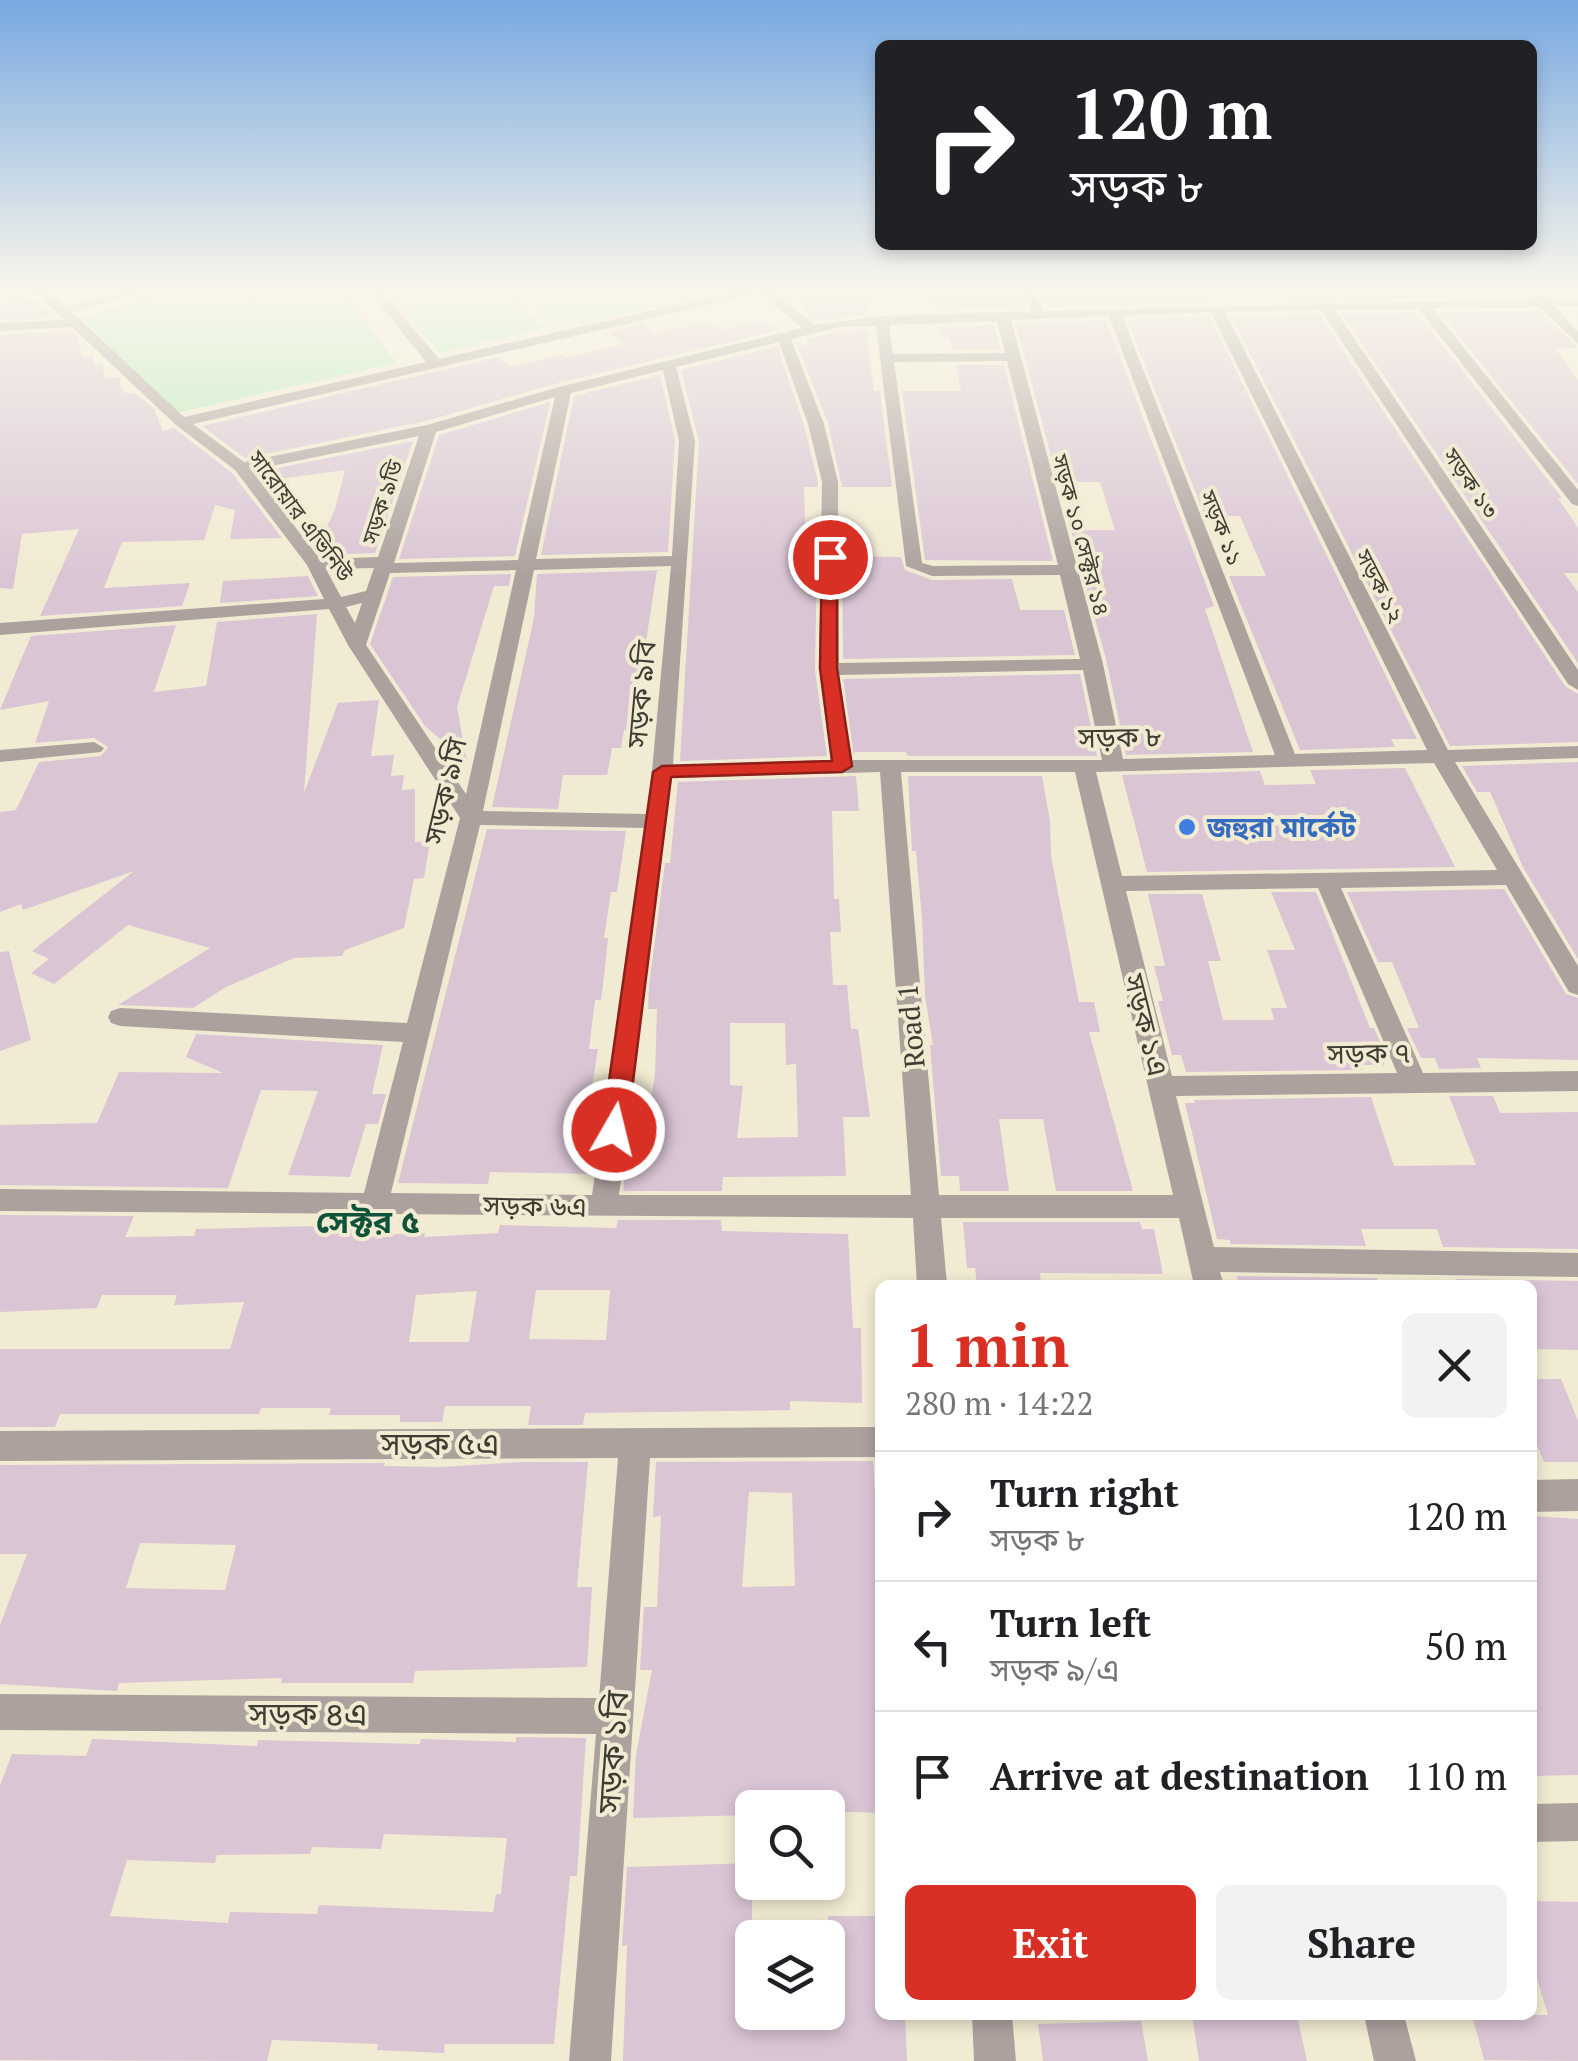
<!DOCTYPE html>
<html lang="en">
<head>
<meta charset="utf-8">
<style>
  :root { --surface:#fff; --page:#f2f2f2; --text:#202124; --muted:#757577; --line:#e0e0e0; --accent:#d93025 }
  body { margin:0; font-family:"PT Serif","Noto Sans Bengali",serif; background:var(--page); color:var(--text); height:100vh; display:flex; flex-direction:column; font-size:38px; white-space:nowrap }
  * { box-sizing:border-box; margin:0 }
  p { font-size:32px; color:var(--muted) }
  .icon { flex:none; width:55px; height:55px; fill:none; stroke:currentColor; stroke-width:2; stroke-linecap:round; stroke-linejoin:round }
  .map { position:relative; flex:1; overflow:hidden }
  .side { position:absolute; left:875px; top:1280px; width:662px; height:740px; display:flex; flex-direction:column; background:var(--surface); border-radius:15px; box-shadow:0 5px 15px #0003 }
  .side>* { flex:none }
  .guide { position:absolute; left:875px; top:40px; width:662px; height:210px; border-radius:15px; box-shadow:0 5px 15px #0003; background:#202124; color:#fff; overflow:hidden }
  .fabs { position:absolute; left:735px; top:1790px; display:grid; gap:20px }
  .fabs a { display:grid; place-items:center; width:110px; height:110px; border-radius:15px; background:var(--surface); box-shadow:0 5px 15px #0003; font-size:50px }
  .pin { position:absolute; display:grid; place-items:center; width:85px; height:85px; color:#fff; margin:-42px; border:5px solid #fff; border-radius:50%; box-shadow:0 2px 10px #0007 }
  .me { position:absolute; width:110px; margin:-55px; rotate:8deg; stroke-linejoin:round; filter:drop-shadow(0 0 8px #0008) }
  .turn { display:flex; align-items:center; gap:35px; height:210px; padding:0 30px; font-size:45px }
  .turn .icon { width:130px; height:130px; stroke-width:2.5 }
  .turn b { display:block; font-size:70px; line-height:85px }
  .round { display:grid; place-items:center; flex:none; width:105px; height:105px; border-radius:15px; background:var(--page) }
  .summary { display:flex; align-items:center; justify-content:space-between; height:170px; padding:0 30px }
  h1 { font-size:60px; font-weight:700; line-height:75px; color:var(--accent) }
  .cta { display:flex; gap:20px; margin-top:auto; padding:20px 30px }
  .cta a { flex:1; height:115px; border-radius:15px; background:var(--accent); color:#fff; font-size:40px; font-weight:700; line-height:115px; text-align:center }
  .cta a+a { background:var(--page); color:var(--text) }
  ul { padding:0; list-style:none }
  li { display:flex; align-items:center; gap:30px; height:130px; padding:0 30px; border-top:2px solid var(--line) }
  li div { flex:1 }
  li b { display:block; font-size:38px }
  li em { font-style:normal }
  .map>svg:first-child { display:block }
  .green { fill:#b8ecbd }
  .building { fill:#dac5d5; fill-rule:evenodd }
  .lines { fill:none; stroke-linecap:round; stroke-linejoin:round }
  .street { fill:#ada19e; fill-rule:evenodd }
  .route { fill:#d93025; stroke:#8d1f18; stroke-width:2.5 }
  .shop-dot { fill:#3f7fe0; stroke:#f2ebd3; stroke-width:4 }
  .labels { text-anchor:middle; stroke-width:8; stroke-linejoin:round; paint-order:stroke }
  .far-street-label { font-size:22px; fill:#3f3c33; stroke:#f2ebd3 }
  .street-label { font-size:28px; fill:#3f3c33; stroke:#f2ebd3 }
  .shop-label { font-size:28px; font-weight:bold; fill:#366cbe; stroke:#f2ebd3; text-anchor:start }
  .quarter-label { font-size:32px; font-weight:bold; fill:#0f543a; stroke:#f2ebd3 }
  .near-street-label { font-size:32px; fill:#3f3c33; stroke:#f2ebd3 }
</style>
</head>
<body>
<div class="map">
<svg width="1578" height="2061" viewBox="0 0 1578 2061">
  <rect width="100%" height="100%" fill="#f2ebd3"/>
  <!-- green -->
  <g class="green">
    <polygon points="179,289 342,289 396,363 172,414 81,317"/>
    <polygon points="385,289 506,289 544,328 440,353"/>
    <polygon points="515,289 742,289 580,323 573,317 549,322"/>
  </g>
  <!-- building -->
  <g class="building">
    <polygon points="822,289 865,289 867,314 816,321 804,311 802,298 822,297"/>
    <polygon points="1036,289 1200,289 1211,303 1046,307"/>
    <polygon points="1279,289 1513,289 1520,296 1290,301"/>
    <polygon points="987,291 1017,291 1025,307 936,310 932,292"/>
    <polygon points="10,297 36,299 55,317 0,319 0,307"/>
    <polygon points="1538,311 1578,348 1555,349 1578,380 1578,484 1440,312"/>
    <polygon points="1417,313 1562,498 1558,498 1578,528 1578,573 1564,573 1578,592 1578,663 1342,314"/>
    <polygon points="1319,314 1565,686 1578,694 1578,742 1450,746 1231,316"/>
    <polygon points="1209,316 1417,739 1391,739 1395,747 1300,750 1229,576 1266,576 1240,516 1205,516 1127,320"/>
    <polygon points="763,320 780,330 558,383 426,421 245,458 202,426 498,357 509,367 561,355 564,358 624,344 609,332 642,324 654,333 709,322 722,331"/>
    <polygon points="1106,320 1214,606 1205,609 1253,752 1126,755 1107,663 1071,530 1115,530 1100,482 1058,482 1016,324"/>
    <polygon points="994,325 1000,349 953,350 950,338 942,338 939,327"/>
    <polygon points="869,330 867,341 874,391 880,391 892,487 842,487 828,423 796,342 808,346 807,339 840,331"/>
    <polygon points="71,331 78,338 82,357 92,355 95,366 102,364 105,379 119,377 123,392 138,395 154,409 163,431 174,428 232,473 282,538 230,539 235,510 215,505 204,540 122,542 104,588 190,583 182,606 40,616 79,529 22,534 13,589 0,588 0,335"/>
    <polygon points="777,346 804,425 818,482 818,487 804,487 806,556 817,556 815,670 827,756 680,761 699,441 681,370"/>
    <polygon points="956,365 1004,365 1053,561 925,560 902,391 961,391"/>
    <polygon points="660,375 675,441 668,552 541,555 574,396"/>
    <polygon points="550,402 515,556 399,559 439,435"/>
    <polygon points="413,441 375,553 322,555 317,549 335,509 345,470 273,480 270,488 258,472"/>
    <polygon points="842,556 901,557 905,570 932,580 1012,579 1020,610 1064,610 1075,655 843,659"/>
    <polygon points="667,570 657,571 632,730 624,730 621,748 612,748 607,775 563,775 558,809 492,807 534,618 537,574"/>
    <polygon points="511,574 509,586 494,586 457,707 467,762 425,726 370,644 393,577"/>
    <polygon points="308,576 318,596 220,603 223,581"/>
    <polygon points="317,614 304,793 338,703 379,700 371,756 394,755 391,776 404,775 402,790 415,789 415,842 430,841 424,878 414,879 404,928 345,950 342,956 294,958 226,987 193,1008 118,1005 210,948 128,925 54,984 31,973 49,959 32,951 134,871 23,910 21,904 0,912 0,812 16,810 39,762 101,756 108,747 94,738 35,743 49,701 0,710 31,636 176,625 154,692 206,686 217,622"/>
    <polygon points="1080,674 1097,756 908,756 906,752 855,752 854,756 843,679"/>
    <polygon points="1578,762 1578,959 1523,867 1490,792 1477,792 1462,766"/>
    <polygon points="1405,768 1455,867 1147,872 1122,775 1260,771 1265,785 1316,784 1310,770"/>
    <path d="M856 776 859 811H832L834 899H839L841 932H830L833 985H847L851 1029H858L870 1117H843L846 1176 723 1177 722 1191H623L629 1147H642L655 1075 657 1009H648L649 986 665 863H670L678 782ZM730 1023H785L786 1065 796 1064 798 1137 737 1138 743 1086 730 1085Z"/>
    <polygon points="908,776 1042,776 1050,821 1051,856 1079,1002 1094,1002 1100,1032 1089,1032 1133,1191 1056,1191 1043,1119 999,1119 1009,1191 960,1191 959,1176 941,1176 930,1045 933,1045 925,996 922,919 916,851 912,851"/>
    <polygon points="487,829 626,831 617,892 611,892 604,938 608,938 605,969 601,1000 595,1000 589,1049 598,1049 584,1136 590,1136 588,1146 595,1146 591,1174 490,1172 488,1184 398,1183"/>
    <polygon points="1504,889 1566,994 1578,998 1578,1060 1477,1058 1481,1068 1439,1069 1435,1058 1421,1058 1407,1028 1419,1028 1392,962 1378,962 1347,892"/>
    <polygon points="1271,892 1316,892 1370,1028 1374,1028 1387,1058 1382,1058 1385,1065 1360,1065 1362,1070 1186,1072 1181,1055 1172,1055 1158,1001 1163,1001 1154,966 1165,966 1148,894 1202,894 1221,961 1208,961 1223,1020 1274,1020 1271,1008 1287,1008 1267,950 1295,950"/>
    <polygon points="9,951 31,1040 0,1051 0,952"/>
    <polygon points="196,1034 383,1045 372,1094 386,1094 378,1124 366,1124 350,1177 288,1175 318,1091 261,1090 228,1188 0,1185 0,1125 97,1123 119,1072 223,1073 186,1057"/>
    <polygon points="1449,1096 1493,1096 1500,1113 1578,1112 1578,1249 1443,1247 1437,1229 1361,1229 1366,1246 1230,1244 1230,1240 1217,1239 1185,1103 1195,1103 1194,1100 1371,1097 1394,1166 1476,1165"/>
    <path d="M0 1215 134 1216 125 1237 194 1236 196 1229 359 1225 357 1236 425 1233 424 1237 498 1233 500 1225 616 1228 618 1220H721L722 1231 848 1234 853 1328H861L862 1403 790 1401V1410L585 1413 583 1425H528L531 1406H445L442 1422H400V1415H329L331 1408H261L259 1414H60L55 1427H0V1349H230L244 1302 174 1305 177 1295H102L97 1308 0 1312ZM536 1290H610L606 1340 529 1339ZM477 1291 469 1342H409L416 1295Z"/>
    <polygon points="963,1222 1140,1222 1142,1229 1154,1229 1163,1274 1040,1273 1041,1285 977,1285 975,1268 967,1268"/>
    <polygon points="1237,1276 1377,1278 1379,1285 1239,1285"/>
    <polygon points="1456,1279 1578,1281 1578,1350 1532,1349 1532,1285 1458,1285"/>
    <polygon points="1532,1379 1561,1379 1578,1421 1578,1462 1544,1462 1532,1432"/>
    <path d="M873 1461 876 1514H880V1813L752 1808V1815L633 1818 636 1755 652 1670H640L644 1607H657L661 1516 653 1517 656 1462ZM749 1492 792 1493 795 1586 742 1587Z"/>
    <path d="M523 1462H588L577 1587H592L587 1667 415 1671 413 1683H281L282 1678 119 1683 117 1691 0 1684V1625L27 1554H0V1465L385 1463 384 1466 441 1467ZM140 1543 236 1545 225 1590 126 1588Z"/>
    <polygon points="1532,1516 1578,1519 1578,1775 1532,1776"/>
    <path d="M516 1737 586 1738 577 1876H570L554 2044H445L444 2053 377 2050 378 2044 272 2040 267 2061 0 2060V1786L12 1754 86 1756 92 1739 257 1746 258 1740 420 1744 421 1739 516 1742ZM384 1834 507 1838 501 1894H496L493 1912 319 1905 317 1914 230 1912 228 1923 110 1916 127 1860 215 1863 217 1855 310 1854 312 1847 381 1849Z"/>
    <polygon points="752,1863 752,2012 828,2012 828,1916 880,1916 880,2015 905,2015 907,2061 623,2061 627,1945 622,1946 627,1867"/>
    <polygon points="1532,1901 1578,1902 1578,2061 1484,2060 1472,2015 1548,2015 1532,1962"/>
    <polygon points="1192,2015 1297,2015 1307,2061 1199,2061"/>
    <polygon points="1141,2021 1148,2061 1043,2061 1038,2024"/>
  </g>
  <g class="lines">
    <!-- street -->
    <g class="street">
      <path d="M0 289H46L65 306 133 289H153L72 312 184 417 426 362 368 289H380L439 359 746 289H770L815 325 882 316 1031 311 1020 289H1032L1044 311 1533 299V293L1538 292 1548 299 1578 298V306H1555L1578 332V344L1540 307 1432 308 1578 490V506L1572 504 1419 309 1335 310 1578 670V690L1568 684 1321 310 1225 312 1448 750 1578 746V758L1455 762 1578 966V995L1569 992 1506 885 1341 888 1423 1073 1578 1071V1091L1176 1096 1214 1247 1578 1253V1277L1220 1272 1224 1285H1194L1179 1218H941L947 1285H917L913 1218 0 1211V1189L364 1193 403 1042 120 1026 111 1023 108 1017 111 1011 120 1008 407 1023 460 818 348 645 329 609 0 635V623L324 599 307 565 235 470 176 425 72 327 0 331V323L64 320 38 295 0 293ZM760 293 802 328 559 387 427 425 244 462 193 424ZM1211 312 1427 750 1295 754 1122 316ZM1109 316 1275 755 1123 759 1103 664 1011 320ZM997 321 1005 353 893 354 889 325ZM876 326 906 566 932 576 1060 575 1080 659 839 663 838 482 824 424 791 339 839 327ZM779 342 808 424 822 482 819 669 831 760 673 765 695 441 676 367ZM1007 361 1058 565 933 566 922 563 894 362ZM663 370 679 441 672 556 536 559 571 393ZM555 397 518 560 394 563 436 432ZM419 436 378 557 320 559 251 470ZM671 566 648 814 483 811 534 570ZM374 568 366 591 341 597 326 569ZM516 570 466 794 366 645 390 573ZM362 603 355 623 346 607ZM1083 670 1102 760H851L839 675ZM1434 763 1497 870 1122 876 1096 772ZM880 772 911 1195H619L672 778ZM901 772H1075L1173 1195H939ZM480 825 646 828 592 1195 391 1193ZM1318 888 1397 1073 1172 1076 1126 891Z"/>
      <polygon points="94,742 104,748 101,752 0,762 0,750"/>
      <polygon points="880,1427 880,1457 650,1458 611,2061 569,2061 596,1734 0,1730 0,1694 599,1698 618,1458 0,1461 0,1431"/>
      <polygon points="1578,1479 1578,1511 1532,1512 1532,1480"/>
      <polygon points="1578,1803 1578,1841 1532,1842 1532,1804"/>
      <polygon points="972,2015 1012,2015 1016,2061 974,2061"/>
      <polygon points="1364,2015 1404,2015 1416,2061 1374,2061"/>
    </g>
  </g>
  <!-- sky -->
  <linearGradient id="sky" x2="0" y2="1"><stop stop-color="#78a9e1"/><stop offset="0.5" stop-color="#f9f6eb"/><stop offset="1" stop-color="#f9f6eb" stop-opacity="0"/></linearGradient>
  <rect width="1578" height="577" fill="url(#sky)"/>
  <!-- route -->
  <polygon class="route" points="830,552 837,557 837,668 852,766 842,772 671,777 627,1130 623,1136 606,1136 602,1130 653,772 662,766 832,761 820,668 822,557"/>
  <!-- markers -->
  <circle class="shop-dot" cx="1187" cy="827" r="10"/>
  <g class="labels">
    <!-- far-street labels -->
    <g class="far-street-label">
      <text transform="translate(1471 483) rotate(56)" y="8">সড়ক ১৩</text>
      <text transform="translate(382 502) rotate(-72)" y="8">সড়ক ৯ডি</text>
      <text transform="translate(301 516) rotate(53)" y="8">সারোয়ার এভিনিউ</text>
      <text transform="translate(1222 528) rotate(68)" y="8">সড়ক ১১</text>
      <text transform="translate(1081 535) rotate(75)" y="8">সড়ক ১০ সেক্টর ১৪</text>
      <text transform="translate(1380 586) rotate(63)" y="8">সড়ক ১২</text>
    </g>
    <!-- street labels -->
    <g class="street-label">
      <text transform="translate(641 694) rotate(-85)" y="10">সড়ক ৯বি</text>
      <text transform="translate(1120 737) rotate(-1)" y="10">সড়ক ৮</text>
      <text transform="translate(445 791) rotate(-77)" y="10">সড়ক ৯সি</text>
      <text transform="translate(1146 1025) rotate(76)" y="10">সড়ক ১এ</text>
      <text transform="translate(911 1026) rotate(-95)" y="10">Road 1</text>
      <text transform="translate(1369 1053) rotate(-1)" y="10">সড়ক ৭</text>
      <text transform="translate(535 1206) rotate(1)" y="10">সড়ক ৬এ</text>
    </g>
    <!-- shop labels -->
    <g class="shop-label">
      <text x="1207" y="837">জহুরা মার্কেট</text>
    </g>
    <!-- quarter labels -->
    <g class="quarter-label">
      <text x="368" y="1233">সেক্টর ৫</text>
    </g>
    <!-- near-street labels -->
    <g class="near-street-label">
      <text x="440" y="1455">সড়ক ৫এ</text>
      <text x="308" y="1725">সড়ক ৪এ</text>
      <text transform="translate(613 1752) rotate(-86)" y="11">সড়ক ১বি</text>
    </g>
  </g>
</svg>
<div class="fabs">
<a><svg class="icon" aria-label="search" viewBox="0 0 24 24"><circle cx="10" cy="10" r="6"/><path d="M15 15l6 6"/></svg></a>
<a><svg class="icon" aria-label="layers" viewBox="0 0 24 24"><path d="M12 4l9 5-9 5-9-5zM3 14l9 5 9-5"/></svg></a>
</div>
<div class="pin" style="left:830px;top:557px;background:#d93025"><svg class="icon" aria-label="arrive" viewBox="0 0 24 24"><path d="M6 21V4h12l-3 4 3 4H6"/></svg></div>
<svg class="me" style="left:614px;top:1130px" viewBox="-20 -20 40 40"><circle r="17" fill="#d93025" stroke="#fff" stroke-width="3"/><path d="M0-11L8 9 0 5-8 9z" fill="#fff"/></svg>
<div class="guide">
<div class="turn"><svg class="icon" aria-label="right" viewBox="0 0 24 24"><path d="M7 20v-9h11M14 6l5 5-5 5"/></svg><div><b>120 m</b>সড়ক ৮</div></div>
</div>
<section class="side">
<div class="summary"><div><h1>1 min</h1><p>280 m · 14:22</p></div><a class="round"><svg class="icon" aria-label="close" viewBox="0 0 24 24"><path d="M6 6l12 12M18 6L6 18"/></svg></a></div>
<ul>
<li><svg class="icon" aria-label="right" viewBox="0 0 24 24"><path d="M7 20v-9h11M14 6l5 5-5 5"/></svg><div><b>Turn right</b><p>সড়ক ৮</p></div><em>120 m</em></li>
<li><svg class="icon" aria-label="left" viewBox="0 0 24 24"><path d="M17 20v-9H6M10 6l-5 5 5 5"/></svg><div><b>Turn left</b><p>সড়ক ৯/এ</p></div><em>50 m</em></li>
<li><svg class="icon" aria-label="arrive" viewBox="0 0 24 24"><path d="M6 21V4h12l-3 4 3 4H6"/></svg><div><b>Arrive at destination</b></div><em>110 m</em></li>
</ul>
<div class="cta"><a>Exit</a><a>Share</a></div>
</section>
</div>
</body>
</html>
